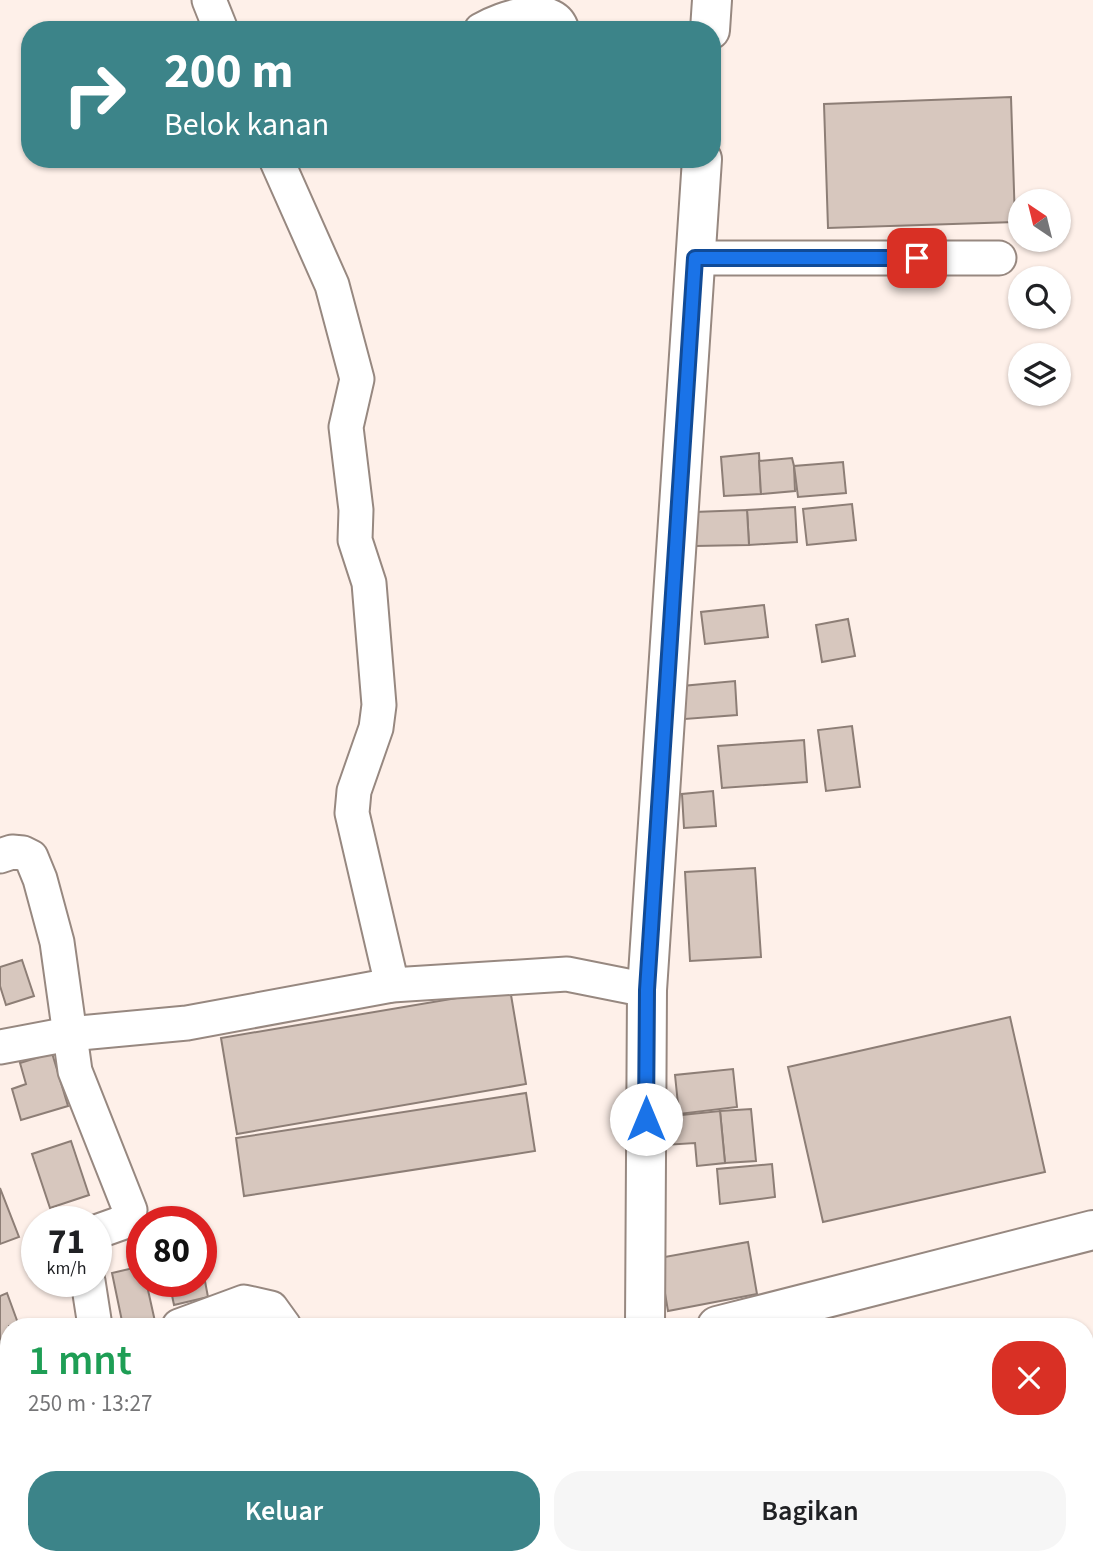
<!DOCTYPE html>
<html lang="id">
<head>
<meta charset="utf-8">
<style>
  :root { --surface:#fff; --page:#f6f6f6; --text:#202124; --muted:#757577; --accent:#3c8489 }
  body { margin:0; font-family:"Source Sans 3",sans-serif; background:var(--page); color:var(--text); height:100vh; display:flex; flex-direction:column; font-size:26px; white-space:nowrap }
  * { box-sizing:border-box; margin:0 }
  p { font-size:23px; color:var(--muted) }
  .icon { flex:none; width:38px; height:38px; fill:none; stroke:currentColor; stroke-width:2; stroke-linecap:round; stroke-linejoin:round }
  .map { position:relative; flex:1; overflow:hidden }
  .panel { position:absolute; left:0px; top:1318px; width:1094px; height:247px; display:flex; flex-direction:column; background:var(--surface); border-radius:28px 28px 0 0; box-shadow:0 2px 5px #0004 }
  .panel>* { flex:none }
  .top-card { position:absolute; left:21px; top:21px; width:700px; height:147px; border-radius:28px; box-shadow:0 2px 5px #0004; background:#3c8489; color:#fff; overflow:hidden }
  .needle { width:46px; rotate:325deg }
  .tools { position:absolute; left:1008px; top:189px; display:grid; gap:14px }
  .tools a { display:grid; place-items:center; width:63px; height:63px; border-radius:50%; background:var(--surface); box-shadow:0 2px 5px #0004; font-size:35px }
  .speed { position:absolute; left:21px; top:1206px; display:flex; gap:14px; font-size:35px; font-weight:700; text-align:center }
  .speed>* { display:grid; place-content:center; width:91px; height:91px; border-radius:50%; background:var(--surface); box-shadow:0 2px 5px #0004; line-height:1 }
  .speed small { font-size:18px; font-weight:400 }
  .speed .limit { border:10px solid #d22; background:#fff; color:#111 }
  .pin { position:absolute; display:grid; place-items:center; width:60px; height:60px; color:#fff; margin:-30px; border-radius:14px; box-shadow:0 4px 10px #0006 }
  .me { position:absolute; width:77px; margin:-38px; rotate:0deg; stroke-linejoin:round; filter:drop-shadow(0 0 5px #0008) }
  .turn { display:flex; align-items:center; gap:24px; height:147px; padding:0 28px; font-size:32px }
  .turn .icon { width:91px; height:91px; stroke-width:2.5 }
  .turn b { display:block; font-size:49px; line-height:60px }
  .round { display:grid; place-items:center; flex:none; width:74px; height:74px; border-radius:28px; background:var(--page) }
  .overview { display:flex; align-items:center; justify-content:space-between; height:119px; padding:0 28px }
  h1 { font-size:42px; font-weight:600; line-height:52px; color:#1e9e55 }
  .cta { display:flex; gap:14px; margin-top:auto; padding:14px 28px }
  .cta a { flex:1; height:80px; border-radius:28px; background:var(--accent); color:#fff; font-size:28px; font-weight:600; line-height:80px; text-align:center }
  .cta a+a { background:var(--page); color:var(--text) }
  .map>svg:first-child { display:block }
  .building { fill:#d7c7be; stroke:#8d7e76; stroke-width:2 }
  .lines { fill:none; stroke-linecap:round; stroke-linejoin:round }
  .minor-casing { stroke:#978880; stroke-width:37 }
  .major-casing { stroke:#978880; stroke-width:42 }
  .highway-casing { stroke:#978880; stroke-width:42 }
  .minor { stroke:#fff; stroke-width:33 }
  .major { stroke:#fff; stroke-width:38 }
  .highway { stroke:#fff; stroke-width:38 }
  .route-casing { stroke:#114b97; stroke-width:18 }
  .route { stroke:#1a73e8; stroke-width:12 }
</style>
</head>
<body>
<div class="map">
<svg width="1093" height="1564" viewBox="0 0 1093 1564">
  <rect width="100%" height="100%" fill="#fef0e9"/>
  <!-- building -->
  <g class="building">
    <polygon points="1011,97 1015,222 828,228 824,104"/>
    <polygon points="759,453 761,494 724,496 721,457"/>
    <polygon points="792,458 794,466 795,491 761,494 759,461"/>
    <polygon points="843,462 846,493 798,497 794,466"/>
    <polygon points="852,504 856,540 807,545 803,509"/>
    <polygon points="795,507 797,542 749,545 747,510"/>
    <polygon points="747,510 749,545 695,546 694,512"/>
    <polygon points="764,605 768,637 705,644 701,612"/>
    <polygon points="848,619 855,656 822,662 816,625"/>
    <polygon points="735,681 737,715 685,719 682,686"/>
    <polygon points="852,726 860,787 826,791 818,730"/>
    <polygon points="804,740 807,782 722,788 718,746"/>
    <polygon points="713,791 716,826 684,828 682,794"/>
    <polygon points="755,868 761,957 690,961 685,872"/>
    <polygon points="22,960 34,996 6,1005 0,986 0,967"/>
    <polygon points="510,989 526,1084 237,1134 221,1038"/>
    <polygon points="1010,1017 1045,1172 823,1222 788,1067"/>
    <polygon points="52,1053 68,1106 21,1120 12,1089 26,1084 20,1063"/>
    <polygon points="733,1069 737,1107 679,1114 675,1075"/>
    <polygon points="526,1093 535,1151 244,1196 236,1138"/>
    <polygon points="751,1109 756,1161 725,1163 720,1111"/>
    <polygon points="720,1111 725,1163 697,1166 695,1143 664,1145 662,1117"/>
    <polygon points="71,1141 89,1195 50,1208 32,1154"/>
    <polygon points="772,1164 775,1197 720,1204 717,1169"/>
    <polygon points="0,1188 19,1237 0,1244"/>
    <polygon points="748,1242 757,1294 668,1311 659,1258"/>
    <polygon points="201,1260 208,1297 174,1305 169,1281 201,1281"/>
    <polygon points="142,1266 142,1281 146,1281 156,1326 123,1326 112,1273"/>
    <polygon points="7,1293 19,1326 9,1326 9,1342 0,1345 0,1296"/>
    <polygon points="9,1348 9,1375 4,1377 0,1364 0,1351"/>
    <polygon points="9,1416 9,1443 0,1447 0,1419"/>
    <polygon points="63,1556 106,1556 112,1564 51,1564"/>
    <polygon points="304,1556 532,1556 535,1564 306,1564"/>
  </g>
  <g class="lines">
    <!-- minor casing -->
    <g class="minor-casing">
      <g id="minor">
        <polyline points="209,0 221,30"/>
        <path d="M481 30C502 18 554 0 562 30"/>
        <polyline points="276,159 332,285 357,379 346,427 356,510 355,540 369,583 379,705 376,728 354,791 352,813 392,985"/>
        <polyline points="695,258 999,258"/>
        <polyline points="0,856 12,852 23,853 31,857 40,879 57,942 75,1071 130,1210 124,1222 96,1232"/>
        <polyline points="0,1047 69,1034 187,1023 392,985 567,974 647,990"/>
        <polyline points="88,1281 95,1326"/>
        <polyline points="179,1326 244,1302 271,1308 284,1326"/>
        <polyline points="17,1564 29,1556"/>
      </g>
    </g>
    <!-- major casing -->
    <g class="major-casing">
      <polyline id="major" points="717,1326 1093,1230"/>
    </g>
    <!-- highway casing -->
    <g class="highway-casing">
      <g id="highway">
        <polyline points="710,30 712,0"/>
        <polyline points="645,1326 647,990 702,159"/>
        <polyline points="633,1564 634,1556"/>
      </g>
    </g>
    <!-- minor -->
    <use href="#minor" class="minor"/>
    <!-- major -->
    <use href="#major" class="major"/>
    <!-- highway -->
    <use href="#highway" class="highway"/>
  </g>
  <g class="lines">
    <!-- route casing -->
    <g class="route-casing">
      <polyline id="route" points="646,1119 647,990 695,258 917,258"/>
    </g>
    <!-- route -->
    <use href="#route" class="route"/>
  </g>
</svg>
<div class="tools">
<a><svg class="needle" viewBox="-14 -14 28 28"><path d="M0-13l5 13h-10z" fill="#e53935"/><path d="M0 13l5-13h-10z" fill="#757577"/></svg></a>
<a><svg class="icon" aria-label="search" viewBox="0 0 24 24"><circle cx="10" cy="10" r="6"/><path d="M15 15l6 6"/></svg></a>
<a><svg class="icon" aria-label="layers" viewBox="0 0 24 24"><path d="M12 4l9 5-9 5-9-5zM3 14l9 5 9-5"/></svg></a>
</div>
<div class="speed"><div>71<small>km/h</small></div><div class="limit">80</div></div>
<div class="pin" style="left:917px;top:258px;background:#d93025"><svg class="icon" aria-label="arrive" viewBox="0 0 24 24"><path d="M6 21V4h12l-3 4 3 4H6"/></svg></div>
<svg class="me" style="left:646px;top:1119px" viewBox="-20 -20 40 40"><circle r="19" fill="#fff"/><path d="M0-13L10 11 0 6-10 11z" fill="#1a73e8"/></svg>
<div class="top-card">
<div class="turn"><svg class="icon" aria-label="right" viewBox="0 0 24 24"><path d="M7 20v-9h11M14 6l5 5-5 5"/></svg><div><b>200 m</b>Belok kanan</div></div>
</div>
<section class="panel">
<div class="overview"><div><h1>1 mnt</h1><p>250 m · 13:27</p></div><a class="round" style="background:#d93025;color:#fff"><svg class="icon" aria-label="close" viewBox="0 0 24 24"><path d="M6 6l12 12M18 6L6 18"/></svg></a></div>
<div class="cta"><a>Keluar</a><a>Bagikan</a></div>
</section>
</div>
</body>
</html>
